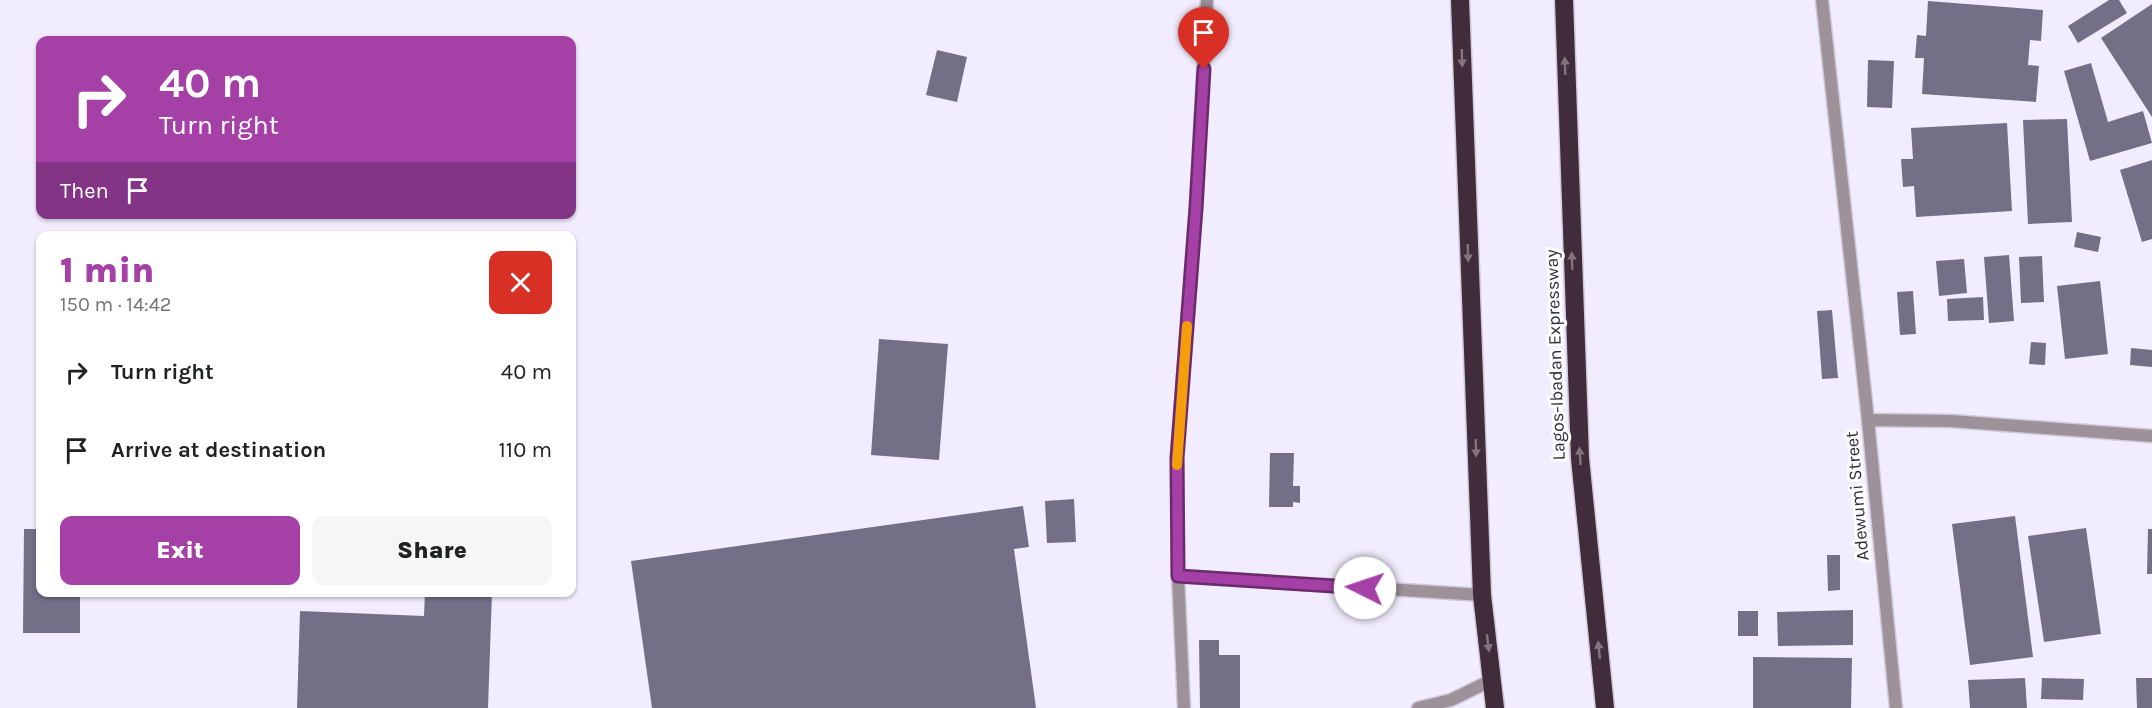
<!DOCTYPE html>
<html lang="en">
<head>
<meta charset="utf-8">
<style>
  :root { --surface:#fff; --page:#f6f6f6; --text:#202124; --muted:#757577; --accent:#a541a6 }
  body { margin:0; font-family:Karla,sans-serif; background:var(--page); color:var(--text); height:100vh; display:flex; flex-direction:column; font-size:22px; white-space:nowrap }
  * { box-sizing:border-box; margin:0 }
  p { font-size:20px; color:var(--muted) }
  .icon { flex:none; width:33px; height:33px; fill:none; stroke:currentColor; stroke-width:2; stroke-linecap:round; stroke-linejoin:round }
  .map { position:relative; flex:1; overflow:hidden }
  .sheet { position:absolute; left:36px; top:231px; width:540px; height:366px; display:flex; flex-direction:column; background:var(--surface); border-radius:12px; box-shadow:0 2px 4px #0004 }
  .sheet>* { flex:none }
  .guide { position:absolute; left:36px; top:36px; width:540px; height:183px; border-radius:12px; box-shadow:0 2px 4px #0004; background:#a541a6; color:#fff; overflow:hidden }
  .pin { position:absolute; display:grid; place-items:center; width:51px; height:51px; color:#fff; margin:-62px -26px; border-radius:50% 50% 50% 0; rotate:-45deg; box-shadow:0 0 6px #0007 }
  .pin .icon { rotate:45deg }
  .me { position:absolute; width:66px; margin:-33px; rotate:274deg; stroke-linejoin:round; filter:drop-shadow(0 0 4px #0008) }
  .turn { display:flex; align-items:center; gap:21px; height:126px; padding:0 24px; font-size:27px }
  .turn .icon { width:78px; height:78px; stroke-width:2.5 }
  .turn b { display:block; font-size:42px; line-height:51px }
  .then { display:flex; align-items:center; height:57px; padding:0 24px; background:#0003; gap:12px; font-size:22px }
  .round { display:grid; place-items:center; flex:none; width:63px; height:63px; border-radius:12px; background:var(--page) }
  .summary { display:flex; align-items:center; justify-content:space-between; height:102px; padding:0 24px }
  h1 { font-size:36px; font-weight:800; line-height:45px; color:var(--accent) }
  .primary-button { display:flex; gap:12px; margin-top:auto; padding:12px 24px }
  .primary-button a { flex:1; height:69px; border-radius:12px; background:var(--accent); color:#fff; font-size:24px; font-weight:800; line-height:69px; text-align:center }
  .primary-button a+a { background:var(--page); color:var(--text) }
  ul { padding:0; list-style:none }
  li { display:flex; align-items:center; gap:18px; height:78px; padding:0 24px }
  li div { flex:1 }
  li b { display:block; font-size:22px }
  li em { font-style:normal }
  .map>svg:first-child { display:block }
  .building { fill:#736f87 }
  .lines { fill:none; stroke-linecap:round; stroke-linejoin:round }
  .lane-casing { stroke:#cecada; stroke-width:15 }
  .street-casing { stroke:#cecada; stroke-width:15 }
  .highway-casing { stroke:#cecada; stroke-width:21 }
  .lane { stroke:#9d9299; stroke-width:12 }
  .street { stroke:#9d9299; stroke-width:12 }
  .highway { stroke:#402c3a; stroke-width:18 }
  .oneway { fill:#82757e }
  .route-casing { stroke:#6b2a6c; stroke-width:15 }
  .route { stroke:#a541a6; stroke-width:10 }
  .slow { stroke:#f59e0b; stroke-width:10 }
  .labels { text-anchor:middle; stroke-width:6; stroke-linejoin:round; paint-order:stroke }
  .street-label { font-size:18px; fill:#302d38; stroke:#fdfdfd }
</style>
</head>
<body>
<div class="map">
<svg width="2152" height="708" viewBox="0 0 2152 708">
  <rect width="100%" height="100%" fill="#f1edfe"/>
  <!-- building -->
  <g class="building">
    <polygon points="2109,0 2119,0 2127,13 2078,43 2068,26"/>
    <polygon points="1928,1 2043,10 2041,41 2030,40 2028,65 2039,66 2036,102 1922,94 1924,58 1915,58 1917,35 1926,36"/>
    <polygon points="2152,4 2152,117 2101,38"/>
    <polygon points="937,50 967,57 957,102 926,95"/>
    <polygon points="1868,60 1894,61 1892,108 1867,107"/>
    <polygon points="2091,63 2108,122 2143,111 2152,143 2090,161 2064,71"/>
    <polygon points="2067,119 2072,222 2028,224 2023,120"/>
    <polygon points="2007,123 2012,211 1916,217 1914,186 1903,187 1901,159 1913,159 1911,128"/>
    <polygon points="2152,160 2152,239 2142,242 2120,170"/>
    <polygon points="2077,232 2101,237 2098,252 2074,247"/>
    <polygon points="2009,255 2014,321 1989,323 1984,257"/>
    <polygon points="2042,256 2044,302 2021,303 2019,257"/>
    <polygon points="1964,259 1967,293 1939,296 1936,261"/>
    <polygon points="2100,281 2108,354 2065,359 2057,286"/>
    <polygon points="1913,291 1916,334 1900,335 1897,292"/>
    <polygon points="1983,297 1984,320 1948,321 1947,299"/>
    <polygon points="1832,310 1838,378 1822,379 1817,311"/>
    <polygon points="879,339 948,344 939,460 871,455"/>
    <polygon points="2031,342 2046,343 2045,365 2029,364"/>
    <polygon points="2131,348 2152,350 2152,367 2130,365"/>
    <polygon points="1270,453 1294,453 1293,486 1300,486 1300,503 1293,502 1293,507 1269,507"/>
    <polygon points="1074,499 1076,542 1047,543 1045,501"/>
    <polygon points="1023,506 1029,547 1014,549 1036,708 652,708 631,561"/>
    <polygon points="2015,516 2033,657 1970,665 1952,524"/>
    <polygon points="2086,528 2101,634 2044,642 2028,536"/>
    <polygon points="24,529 40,529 40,592 80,592 80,633 23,633"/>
    <polygon points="2148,529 2152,529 2152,574 2147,574"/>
    <polygon points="1827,555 1840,555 1840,590 1828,591"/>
    <polygon points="425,592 492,592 488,708 297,708 300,611 424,616"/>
    <polygon points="1853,610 1853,645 1778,646 1777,612"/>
    <rect x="1738" y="611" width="20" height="25"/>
    <polygon points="1199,640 1219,640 1219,655 1240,655 1240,708 1200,708"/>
    <polygon points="1753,657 1852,658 1851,708 1753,708"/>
    <polygon points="2025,678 2027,708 1970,708 1968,680"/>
    <polygon points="2042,678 2084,679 2083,700 2041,699"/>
    <polygon points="2136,678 2152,678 2152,708 2137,708"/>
  </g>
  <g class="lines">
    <!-- lane casing -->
    <g class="lane-casing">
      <polyline id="lane" points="1418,708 1451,700 1492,680"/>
    </g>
    <!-- street casing -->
    <g class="street-casing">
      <g id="street">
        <polyline points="1822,0 1868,420"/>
        <polyline points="1178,576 1482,595"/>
        <polyline points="1184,708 1178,576 1177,458 1196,208 1207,0"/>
        <polyline points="1896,708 1868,420 1951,421 2152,436"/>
      </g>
    </g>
    <!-- highway casing -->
    <g class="highway-casing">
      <g id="highway">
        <polyline points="1460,0 1482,595 1495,708"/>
        <polyline points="1564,0 1580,458 1605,708"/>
      </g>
    </g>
    <!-- lane -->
    <use href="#lane" class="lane"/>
    <!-- street -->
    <use href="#street" class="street"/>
    <!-- highway -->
    <use href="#highway" class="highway"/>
  </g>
  <!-- one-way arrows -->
  <defs><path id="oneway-solid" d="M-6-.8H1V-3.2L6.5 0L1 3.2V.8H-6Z" transform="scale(1.5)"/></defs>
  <g class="oneway">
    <use href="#oneway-solid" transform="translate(1462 58) rotate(88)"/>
    <use href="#oneway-solid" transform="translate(1565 66) rotate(-92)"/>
    <use href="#oneway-solid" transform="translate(1468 253) rotate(88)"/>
    <use href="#oneway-solid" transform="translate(1572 261) rotate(-92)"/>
    <use href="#oneway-solid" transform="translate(1476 448) rotate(88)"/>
    <use href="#oneway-solid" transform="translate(1580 456) rotate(-94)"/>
    <use href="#oneway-solid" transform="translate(1488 643) rotate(83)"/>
    <use href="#oneway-solid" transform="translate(1599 650) rotate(-96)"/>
  </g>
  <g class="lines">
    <!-- route casing -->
    <g class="route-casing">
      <polyline id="route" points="1204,69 1196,208 1177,458 1178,576 1365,588"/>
    </g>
    <!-- route -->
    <use href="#route" class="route"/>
    <!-- slow -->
    <polyline class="slow" points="1177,465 1187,326"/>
  </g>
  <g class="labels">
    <!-- street labels -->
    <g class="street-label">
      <text transform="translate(1555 355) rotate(-92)" y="6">Lagos-Ibadan Expressway</text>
      <text transform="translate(1857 496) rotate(-95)" y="6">Adewumi Street</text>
    </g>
  </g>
</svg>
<div class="pin" style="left:1204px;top:69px;background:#d93025"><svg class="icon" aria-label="arrive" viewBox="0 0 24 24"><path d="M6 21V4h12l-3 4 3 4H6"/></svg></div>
<svg class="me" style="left:1365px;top:588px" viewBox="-20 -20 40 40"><circle r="19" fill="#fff"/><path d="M0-13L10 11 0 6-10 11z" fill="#a541a6"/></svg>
<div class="guide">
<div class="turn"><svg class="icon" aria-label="right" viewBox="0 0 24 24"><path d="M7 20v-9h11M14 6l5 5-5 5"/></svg><div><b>40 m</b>Turn right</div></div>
<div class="then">Then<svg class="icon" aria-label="arrive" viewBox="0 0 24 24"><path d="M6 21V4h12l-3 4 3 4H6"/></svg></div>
</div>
<section class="sheet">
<div class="summary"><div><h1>1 min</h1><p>150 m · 14:42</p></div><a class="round" style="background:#d93025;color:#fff"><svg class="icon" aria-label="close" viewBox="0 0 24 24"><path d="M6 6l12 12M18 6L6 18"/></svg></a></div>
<ul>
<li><svg class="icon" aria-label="right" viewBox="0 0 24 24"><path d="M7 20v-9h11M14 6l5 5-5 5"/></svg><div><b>Turn right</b></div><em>40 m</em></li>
<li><svg class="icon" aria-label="arrive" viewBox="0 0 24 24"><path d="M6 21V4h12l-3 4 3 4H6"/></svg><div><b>Arrive at destination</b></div><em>110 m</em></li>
</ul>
<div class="primary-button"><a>Exit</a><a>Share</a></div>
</section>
</div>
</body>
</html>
